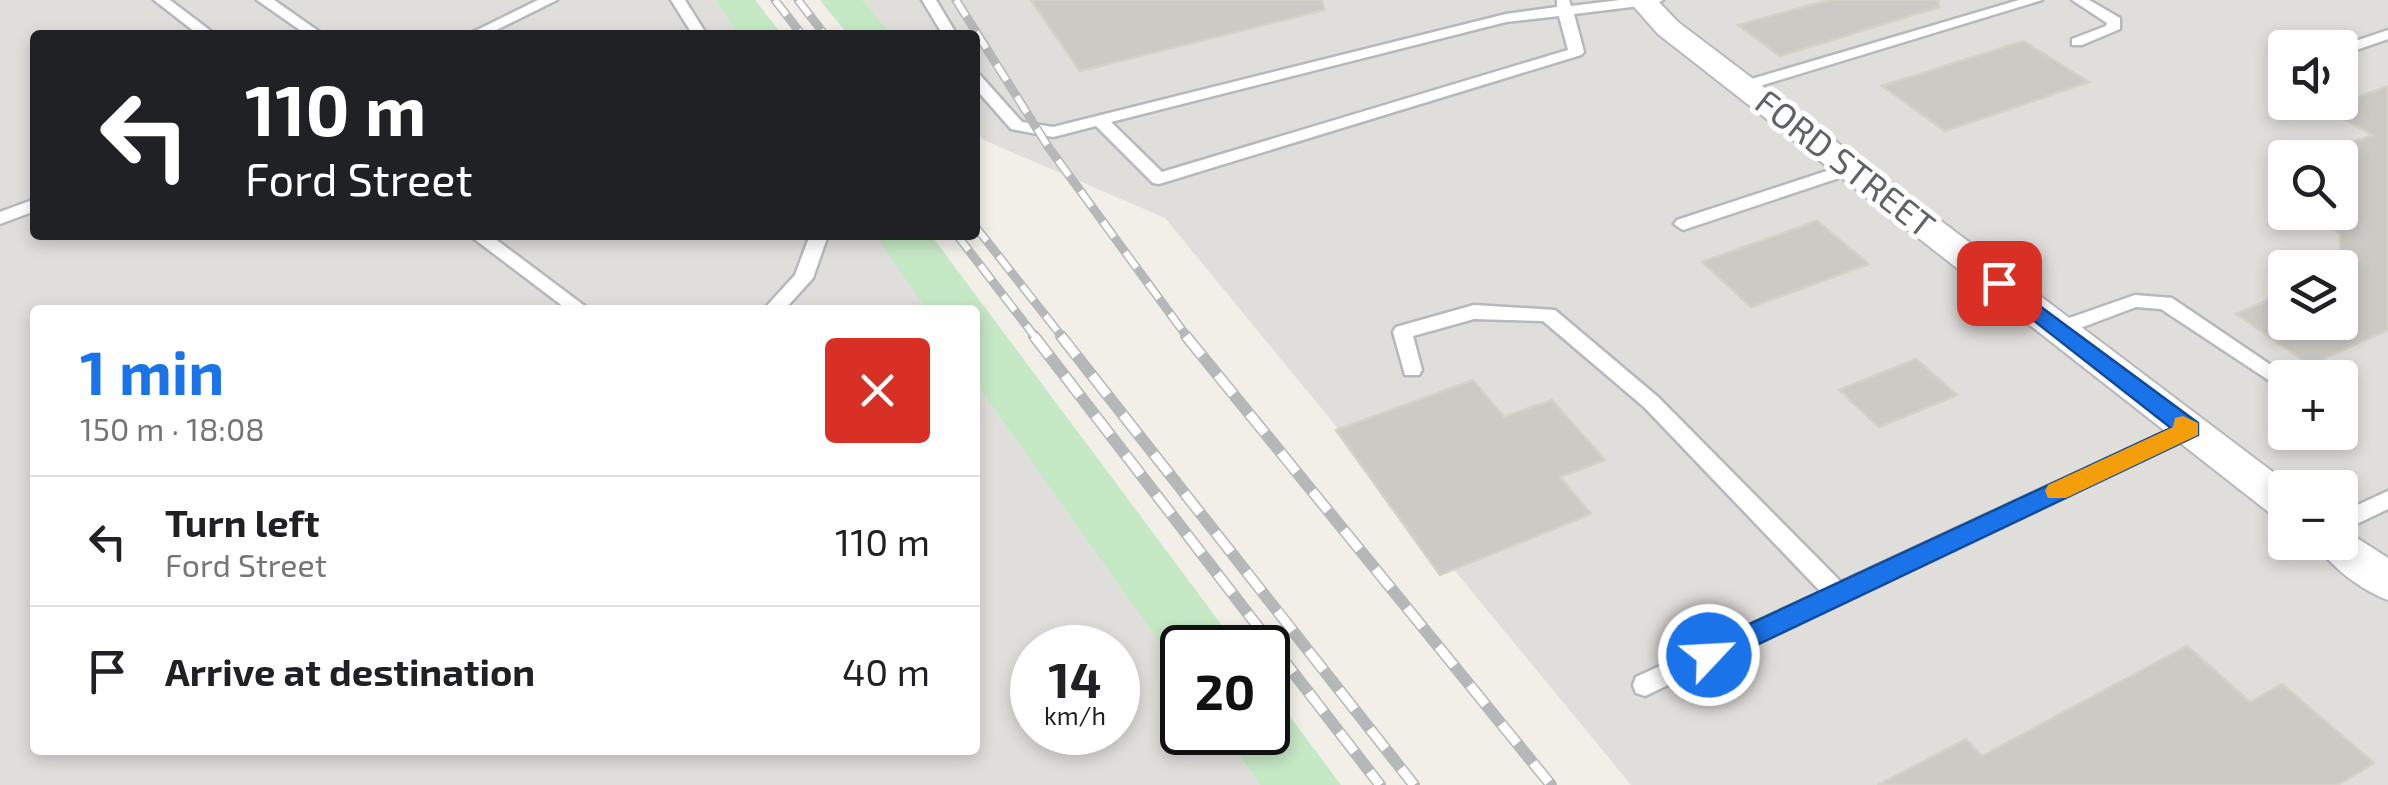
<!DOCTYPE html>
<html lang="en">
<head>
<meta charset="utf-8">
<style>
  :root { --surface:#fff; --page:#f2f2f2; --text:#202124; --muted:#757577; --line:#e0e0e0; --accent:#1a73e8 }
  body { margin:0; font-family:"Exo 2",sans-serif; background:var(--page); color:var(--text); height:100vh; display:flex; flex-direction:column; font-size:38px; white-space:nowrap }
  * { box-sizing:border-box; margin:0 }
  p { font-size:32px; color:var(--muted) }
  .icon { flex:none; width:55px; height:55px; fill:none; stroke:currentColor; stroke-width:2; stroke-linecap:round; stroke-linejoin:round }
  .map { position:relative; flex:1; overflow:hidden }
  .details { position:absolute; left:30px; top:305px; width:950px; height:450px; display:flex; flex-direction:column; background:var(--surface); border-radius:10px; box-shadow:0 5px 15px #0003 }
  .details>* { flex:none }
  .guide { position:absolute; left:30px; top:30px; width:950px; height:210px; border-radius:10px; box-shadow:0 5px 15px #0003; background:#202124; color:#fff; overflow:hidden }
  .tools { position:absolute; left:2268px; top:30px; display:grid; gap:20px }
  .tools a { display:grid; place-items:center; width:90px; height:90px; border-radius:10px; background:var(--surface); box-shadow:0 5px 15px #0003; font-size:50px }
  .speed { position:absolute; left:1010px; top:625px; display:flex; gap:20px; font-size:50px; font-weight:700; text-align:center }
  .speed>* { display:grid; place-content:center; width:130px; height:130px; border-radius:50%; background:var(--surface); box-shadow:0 5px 15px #0003; line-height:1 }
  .speed small { font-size:25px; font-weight:400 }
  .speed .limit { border:5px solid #111; border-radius:15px; background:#fff; color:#111 }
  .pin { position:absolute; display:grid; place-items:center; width:85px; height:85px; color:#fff; margin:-42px; border-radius:20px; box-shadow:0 5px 15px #0006 }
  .me { position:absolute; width:110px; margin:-55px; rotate:65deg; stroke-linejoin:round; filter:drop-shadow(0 0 8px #0008) }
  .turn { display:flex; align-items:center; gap:35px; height:210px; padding:0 50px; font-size:45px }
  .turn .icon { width:130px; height:130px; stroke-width:2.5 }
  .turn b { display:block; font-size:70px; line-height:85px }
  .round { display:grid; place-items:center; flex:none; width:105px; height:105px; border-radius:10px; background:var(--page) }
  .summary { display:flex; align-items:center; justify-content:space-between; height:170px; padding:0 50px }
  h1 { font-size:60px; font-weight:700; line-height:75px; color:var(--accent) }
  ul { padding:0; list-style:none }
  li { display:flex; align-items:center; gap:30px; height:130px; padding:0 50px; border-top:2px solid var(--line) }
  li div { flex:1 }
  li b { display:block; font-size:38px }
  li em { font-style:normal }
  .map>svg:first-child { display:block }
  .industrial { fill:#e0deda; fill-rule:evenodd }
  .green { fill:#c5e8c5 }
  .building { fill:#cccac5; stroke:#d6d1c6; stroke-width:2.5 }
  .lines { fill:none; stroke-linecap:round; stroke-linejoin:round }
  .lane-casing { stroke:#b5b8bc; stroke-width:5 }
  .street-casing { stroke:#b5b8bc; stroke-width:4 }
  .lane { fill:#fff; fill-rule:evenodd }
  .street { fill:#fff; fill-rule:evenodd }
  .rail-far1-casing { stroke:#b6b7b8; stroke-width:9 }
  .rail-casing { stroke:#b6b7b8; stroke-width:12 }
  .rail-far1 { stroke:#fff; stroke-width:6; stroke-dasharray:19; stroke-linecap:butt }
  .rail { stroke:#fff; stroke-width:9; stroke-dasharray:25; stroke-linecap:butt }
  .route { fill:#1a73e8; stroke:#114b97; stroke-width:2.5 }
  .slow { fill:#f59e0b }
  .labels { text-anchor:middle; stroke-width:10; stroke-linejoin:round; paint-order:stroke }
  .street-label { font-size:35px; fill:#5f6368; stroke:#fff }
</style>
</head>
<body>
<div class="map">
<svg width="2388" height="785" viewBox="0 0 2388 785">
  <rect width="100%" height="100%" fill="#f1efe8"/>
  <!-- industrial -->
  <g class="industrial">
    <path d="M0 0H715L738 35H35V235H875L926 310H35V750H975V382L1182 675V732L1223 733 1260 785H0ZM1032 648H1118V732H1032Z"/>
    <path d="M862 0H2388V785H1631L1165 218 984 140 975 130V35H892ZM2285 48H2340V102H2285ZM2285 158H2340V212H2285ZM2285 268H2340V322H2285ZM2285 378H2340V432H2285ZM2285 488H2340V542H2285Z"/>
  </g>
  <!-- green -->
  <g class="green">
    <polygon points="715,0 755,0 782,35 738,35"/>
    <polygon points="820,0 862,0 892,35 848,35"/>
    <polygon points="875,235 931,235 1238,647 1182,648 1182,675 975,382 975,310 926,310"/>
    <polygon points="1268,687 1341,785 1260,785 1223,733 1268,732"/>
  </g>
  <!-- building -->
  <g class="building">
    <polygon points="1031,0 1322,0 1324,10 1080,71"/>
    <polygon points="1829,0 1938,0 1939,7 1780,56 1738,25"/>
    <polygon points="2023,41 2089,82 1945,131 1882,86"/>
    <polygon points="2388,86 2388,330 2310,365 2236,314 2285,293 2285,322 2340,322 2340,270 2347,268 2340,268 2340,233 2307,212 2340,212 2340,147 2372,135 2325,109"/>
    <polygon points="1817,221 1869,264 1751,307 1702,262"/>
    <polygon points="1916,359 1957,395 1879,427 1839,390"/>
    <polygon points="1473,380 1504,417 1552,400 1605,460 1560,477 1591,514 1440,575 1336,430"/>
    <polygon points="2187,646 2250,702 2282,684 2374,763 2338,785 1878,785 1966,739 1982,756"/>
  </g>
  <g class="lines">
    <!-- lane casing -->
    <g class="lane-casing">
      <g id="lane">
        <polygon points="154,0 170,0 216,35 199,35"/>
        <polygon points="257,0 274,0 324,35 307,35"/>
        <polygon points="538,0 557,0 486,35 467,35"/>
        <polygon points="671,0 685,0 707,35 693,35"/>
        <polygon points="922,0 936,0 957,35 943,35"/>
        <path d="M1557 0H1569L1571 6 1620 0H1663L1656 4 1574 14 1584 52 1581 55 1159 184 1153 183 1096 126 1053 137 1011 129 975 88V73L980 75 1022 122 1053 127 1506 14 1557 7ZM1559 16 1568 50 1162 172 1111 122 1506 22Z"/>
        <polygon points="2019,0 2042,0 1750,89 1738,89 1736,86 1738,83"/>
        <polygon points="2072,0 2089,0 2120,18 2120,29 2082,45 2072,45 2072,39 2106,26 2107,23"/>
        <polygon points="2388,30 2388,39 2345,54 2340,56 2340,48 2335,48"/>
        <polygon points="2284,65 2285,75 2279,73 2276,70"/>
        <polygon points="1851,163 1859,168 1857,172 1683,230 1674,224 1677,220"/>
        <polygon points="35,199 35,211 0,224 0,212"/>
        <polygon points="469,235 490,235 590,310 568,310"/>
        <polygon points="810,235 828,235 813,278 784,310 763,310 795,275"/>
        <polygon points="2135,295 2172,298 2290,378 2285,378 2285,391 2161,309 2136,307 2059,336 2049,329 2052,324"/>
        <polygon points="1474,305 1555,310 1658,397 1841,582 2182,424 2196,424 2199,429 2196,434 1645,696 1636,693 1633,685 1636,677 1821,592 1644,407 1543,321 1474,319 1413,336 1422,370 1419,375 1405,375 1393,332 1396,327"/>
        <polygon points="2388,491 2388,509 2340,532 2340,513"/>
      </g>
    </g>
    <!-- street casing -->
    <g class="street-casing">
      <g id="street">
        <polygon points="1628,0 1657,0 1678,22 2294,488 2285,488 2285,519 2271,514 1658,34"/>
        <path d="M2340 527 2388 558V600C2363 591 2328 566 2316 542H2340Z"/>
      </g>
    </g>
    <!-- lane -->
    <use href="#lane" class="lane"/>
    <!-- street -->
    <use href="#street" class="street"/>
    <!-- rail-far1 casing -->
    <g class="rail-far1-casing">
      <g id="rail-far1">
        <polyline points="775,0 802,35"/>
        <polyline points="798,0 825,35"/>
        <polyline points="956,0 1049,148 1188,338"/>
        <polyline points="975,226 1063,338"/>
        <polyline points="957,235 1036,338"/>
      </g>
    </g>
    <!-- rail casing -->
    <g class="rail-casing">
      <g id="rail">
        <polyline points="1034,336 1380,785"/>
        <polyline points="1061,336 1414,785"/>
        <polyline points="1186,336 1551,785"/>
      </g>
    </g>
    <!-- rail-far1 -->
    <use href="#rail-far1" class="rail-far1"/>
    <!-- rail -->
    <use href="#rail" class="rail"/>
  </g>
  <!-- route -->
  <polygon class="route" points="1999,276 2198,423 2198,435 1719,663 1700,663 1696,655 1700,647 2171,428 1992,288 1992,278"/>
  <!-- slow -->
  <polygon class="slow" points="2183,416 2198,423 2198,435 2066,498 2048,498 2045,491 2048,485 2173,427 2175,418"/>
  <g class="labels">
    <!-- street labels -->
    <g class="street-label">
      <text transform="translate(1845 164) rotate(38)" y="12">FORD STREET</text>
    </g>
  </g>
</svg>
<div class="tools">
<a><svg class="icon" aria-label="sound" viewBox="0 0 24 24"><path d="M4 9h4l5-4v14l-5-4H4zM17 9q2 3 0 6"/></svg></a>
<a><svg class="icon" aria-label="search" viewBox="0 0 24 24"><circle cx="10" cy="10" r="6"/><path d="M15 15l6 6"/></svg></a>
<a><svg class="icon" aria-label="layers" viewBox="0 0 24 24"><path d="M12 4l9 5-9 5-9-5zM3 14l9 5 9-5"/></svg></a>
<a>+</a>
<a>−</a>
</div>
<div class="speed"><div>14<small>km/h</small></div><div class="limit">20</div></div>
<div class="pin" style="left:1999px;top:283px;background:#d93025"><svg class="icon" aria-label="arrive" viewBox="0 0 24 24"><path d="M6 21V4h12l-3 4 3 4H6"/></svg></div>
<svg class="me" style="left:1709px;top:655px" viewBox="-20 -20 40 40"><circle r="17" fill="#1a73e8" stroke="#fff" stroke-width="3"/><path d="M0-11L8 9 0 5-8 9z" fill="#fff"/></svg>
<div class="guide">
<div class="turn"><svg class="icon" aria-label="left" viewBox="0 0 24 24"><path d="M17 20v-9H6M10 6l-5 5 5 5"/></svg><div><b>110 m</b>Ford Street</div></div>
</div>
<section class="details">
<div class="summary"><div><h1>1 min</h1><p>150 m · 18:08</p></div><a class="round" style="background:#d93025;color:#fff"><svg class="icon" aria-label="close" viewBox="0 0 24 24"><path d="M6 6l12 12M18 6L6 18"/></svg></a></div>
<ul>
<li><svg class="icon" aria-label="left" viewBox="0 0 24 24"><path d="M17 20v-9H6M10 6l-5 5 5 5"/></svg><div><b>Turn left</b><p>Ford Street</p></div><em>110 m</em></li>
<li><svg class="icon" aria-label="arrive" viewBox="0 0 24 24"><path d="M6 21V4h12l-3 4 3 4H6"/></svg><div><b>Arrive at destination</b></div><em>40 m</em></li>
</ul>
</section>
</div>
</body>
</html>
